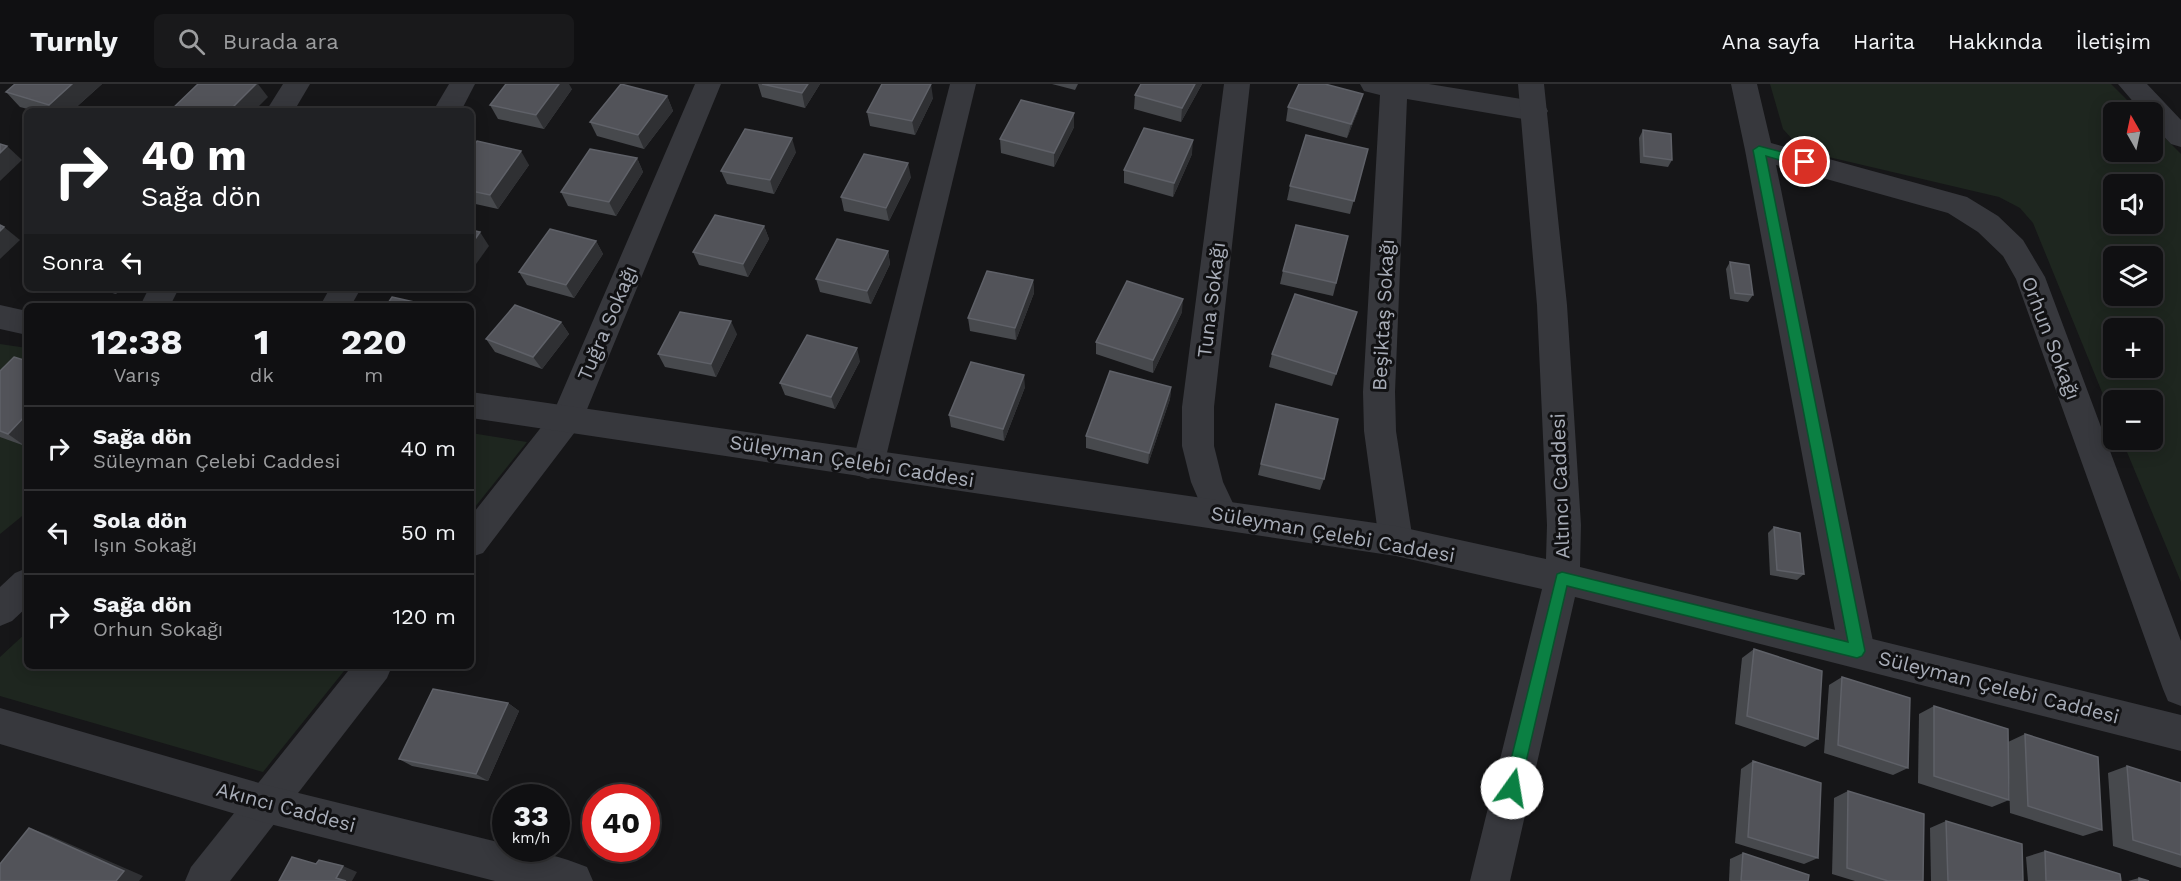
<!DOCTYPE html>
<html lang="tr">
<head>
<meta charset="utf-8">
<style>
  :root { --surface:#101012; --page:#19191b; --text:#f1f3f6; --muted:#9c9d9f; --line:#303032 }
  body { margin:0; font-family:"Work Sans",sans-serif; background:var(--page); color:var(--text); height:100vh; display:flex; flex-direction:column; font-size:22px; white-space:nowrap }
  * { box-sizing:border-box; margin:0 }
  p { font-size:20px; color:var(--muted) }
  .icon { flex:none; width:33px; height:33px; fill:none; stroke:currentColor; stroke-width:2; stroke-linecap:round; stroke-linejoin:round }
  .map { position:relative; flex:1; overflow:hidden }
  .drawer { position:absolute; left:24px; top:219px; width:450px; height:366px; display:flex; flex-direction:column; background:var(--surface); border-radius:9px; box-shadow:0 3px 15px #0003,0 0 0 2px var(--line) }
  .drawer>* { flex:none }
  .top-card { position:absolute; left:24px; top:24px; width:450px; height:183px; border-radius:9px; box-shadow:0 3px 15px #0003,0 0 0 2px var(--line); background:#202124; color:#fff; overflow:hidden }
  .needle { width:39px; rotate:351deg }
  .controls { position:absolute; left:2103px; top:18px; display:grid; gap:12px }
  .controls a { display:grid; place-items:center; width:60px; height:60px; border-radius:9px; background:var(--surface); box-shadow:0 3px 15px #0003,0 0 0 2px var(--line); font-size:30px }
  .speed { position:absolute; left:492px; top:700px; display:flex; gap:12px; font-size:30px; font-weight:700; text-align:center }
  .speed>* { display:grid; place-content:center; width:78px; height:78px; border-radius:50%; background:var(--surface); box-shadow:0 3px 15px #0003,0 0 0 2px var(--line); line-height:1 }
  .speed small { font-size:15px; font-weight:400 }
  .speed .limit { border:9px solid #d22; background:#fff; color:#111 }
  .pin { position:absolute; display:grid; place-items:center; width:51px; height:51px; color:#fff; margin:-26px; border:3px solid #fff; border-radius:50%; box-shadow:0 2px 6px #0007 }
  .me { position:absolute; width:66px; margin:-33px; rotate:13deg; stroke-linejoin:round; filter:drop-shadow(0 0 4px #0008) }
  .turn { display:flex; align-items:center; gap:21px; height:126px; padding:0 18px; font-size:27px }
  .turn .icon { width:78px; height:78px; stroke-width:2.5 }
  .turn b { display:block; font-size:42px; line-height:51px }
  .then { display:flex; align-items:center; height:57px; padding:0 18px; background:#0003; gap:12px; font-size:22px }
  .eta { display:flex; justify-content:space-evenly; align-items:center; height:102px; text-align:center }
  .eta b { font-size:36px; font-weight:700; line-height:42px }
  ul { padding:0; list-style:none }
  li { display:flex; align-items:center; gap:18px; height:84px; padding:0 18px; border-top:2px solid var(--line) }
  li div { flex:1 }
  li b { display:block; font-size:22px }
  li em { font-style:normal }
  header { display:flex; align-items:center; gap:36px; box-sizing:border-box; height:84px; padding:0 30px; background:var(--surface); border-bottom:2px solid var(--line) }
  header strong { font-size:28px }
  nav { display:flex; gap:33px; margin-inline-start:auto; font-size:21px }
  .search { width:420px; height:54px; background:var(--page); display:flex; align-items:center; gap:15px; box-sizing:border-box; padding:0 21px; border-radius:9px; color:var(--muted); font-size:22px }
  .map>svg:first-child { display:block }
  .green { fill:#1e261f; fill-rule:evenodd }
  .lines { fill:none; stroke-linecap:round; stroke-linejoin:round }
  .minor { fill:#37383d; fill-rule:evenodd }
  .tertiary { fill:#37383d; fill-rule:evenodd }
  .wall { fill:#47494d }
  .shaded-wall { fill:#2f3033 }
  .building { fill:#525359; stroke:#5f6168; stroke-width:1.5 }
  .route { fill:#0b8043; stroke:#07532c; stroke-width:1.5 }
  .labels { text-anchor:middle; stroke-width:6; stroke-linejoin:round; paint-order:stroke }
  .street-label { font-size:20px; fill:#a8adb8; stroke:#111113 }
</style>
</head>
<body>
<header>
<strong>Turnly</strong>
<div class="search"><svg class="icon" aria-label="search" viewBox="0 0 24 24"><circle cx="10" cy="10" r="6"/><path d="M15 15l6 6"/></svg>Burada ara</div>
<nav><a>Ana sayfa</a><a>Harita</a><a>Hakkında</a><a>İletişim</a></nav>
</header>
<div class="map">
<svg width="2181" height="797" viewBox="0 0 2181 797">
  <rect width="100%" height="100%" fill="#161618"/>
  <!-- green -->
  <g class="green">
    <path d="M1770 0H2111L2139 28H2114V68H2152L2153 42 2181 70V498L2122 356H2152V316H2114L2113 335 2033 139 2020 124 1999 113 1803 67 1783 45ZM2114 100H2152V140H2114ZM2114 172H2152V212H2114ZM2114 244H2152V284H2114Z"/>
    <polygon points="0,260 27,264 27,428 0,450"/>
    <polygon points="471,349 527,358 471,428"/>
    <polygon points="27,548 27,582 348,582 263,688 0,612 0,573"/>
  </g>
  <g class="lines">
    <!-- minor -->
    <g class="minor">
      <polygon points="283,0 310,0 294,27 266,27"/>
      <polygon points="695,0 721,0 583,335 578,344 483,469 471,473 471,432 554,327"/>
      <polygon points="950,0 976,0 884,381 880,391 868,395 856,391 852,381"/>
      <polygon points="1224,0 1250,0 1214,323 1214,362 1223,398 1238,430 1233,440 1221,445 1209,440 1191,398 1182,362 1182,323"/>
      <polygon points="1360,0 1429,0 1534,17 1544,20 1548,27 1544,34 1534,37 1407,15 1395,308 1396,347 1413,457 1408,468 1396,472 1384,468 1379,457 1364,347 1363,308 1380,11 1364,7"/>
      <polygon points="1731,0 1757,0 1771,59 1967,113 1998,132 2023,156 2045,193 2181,557 2181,622 2168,617 2163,605 2016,195 2003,172 1978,148 1948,129 1776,81 1875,567 1870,579 1857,584 1844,579 1839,567 1745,66"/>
      <polygon points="2118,0 2147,0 2181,36 2181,63 2171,60 2152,40 2152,28 2142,28"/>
      <polygon points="149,204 179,204 170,222 140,222"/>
      <polygon points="0,221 27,227 27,251 0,245"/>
      <polygon points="352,582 392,582 387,594 230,797 185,797 191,783"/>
    </g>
    <!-- tertiary -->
    <g class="tertiary">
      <polygon points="449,0 475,0 461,27 433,27"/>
      <polygon points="1518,0 1544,0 1567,221 1581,441 1580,483 2181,631 2181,667 1575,513 1510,797 1470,797 1542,505 1396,472 471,334 471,308 1396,442 1546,475 1547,441 1537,221"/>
      <polygon points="330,204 361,204 351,222 320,222"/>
      <polygon points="27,484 27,523 12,537 0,542 0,503 15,489"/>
      <path d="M0 624 266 701 506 760V765C533 765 562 773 587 783L593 797H495L266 739 0 660Z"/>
    </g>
  </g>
  <!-- wall -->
  <g class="wall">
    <polygon points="102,0 72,27 35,27 20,23 6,8"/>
    <polygon points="758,0 820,0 805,24 762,13"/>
    <polygon points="1052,0 1078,0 1075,6"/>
    <polygon points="1141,0 1202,0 1181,38 1134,25 1135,11"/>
    <polygon points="572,5 544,45 498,35 490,21"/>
    <polygon points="667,12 673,27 644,65 597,52 590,38"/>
    <polygon points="933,14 915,51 870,42 867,28"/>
    <polygon points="1288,23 1359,24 1347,54 1286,37"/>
    <polygon points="1074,29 1074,43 1054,83 1001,69 1000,55"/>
    <polygon points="1643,46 1672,76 1668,83 1640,79 1639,54"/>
    <polygon points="1368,65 1350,130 1287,116 1290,102"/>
    <polygon points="471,66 529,81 498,125 471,119"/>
    <polygon points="796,68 774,110 727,100 721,87"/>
    <polygon points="1192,70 1173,113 1124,99 1124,86"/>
    <polygon points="637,74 643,88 616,132 568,122 561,108"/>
    <polygon points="911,93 889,137 844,127 841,113"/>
    <polygon points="764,142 769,155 748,193 699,181 693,168"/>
    <polygon points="1348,152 1333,212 1280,200 1283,187"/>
    <polygon points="596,157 603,170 574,214 527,201 519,188"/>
    <polygon points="888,167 890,180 871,220 820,208 816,195"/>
    <polygon points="1730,178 1753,211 1748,218 1730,215 1726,185"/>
    <polygon points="1033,196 1034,209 1016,256 970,247 968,234"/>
    <polygon points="95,204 121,204 116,210"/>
    <polygon points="436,204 459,204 455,209"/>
    <polygon points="1182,228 1153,289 1096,270 1096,258"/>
    <polygon points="1357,228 1332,302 1269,283 1272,270"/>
    <polygon points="561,238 569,250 542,285 495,268 486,255"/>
    <polygon points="737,250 716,293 665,283 658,270"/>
    <polygon points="27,277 27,360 25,362 0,353 0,287"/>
    <polygon points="860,277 835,325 785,311 780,299"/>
    <polygon points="1025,303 1004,357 951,343 949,331"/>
    <polygon points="1171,303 1170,315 1148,380 1086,364 1086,352"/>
    <polygon points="1276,320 1324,395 1320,406 1258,391"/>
    <polygon points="1774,443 1804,490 1797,496 1770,491 1768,449"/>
    <polygon points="1754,565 1818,655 1805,663 1735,640 1742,574"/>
    <polygon points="1842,593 1908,684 1893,691 1824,669 1829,601"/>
    <polygon points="508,619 519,627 488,697 412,682 399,675"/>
    <polygon points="1934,622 2009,716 1992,723 1918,699 1919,630"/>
    <polygon points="2025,650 2102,746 2083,752 2010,729 2008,658"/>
    <polygon points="1753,677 1818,774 1804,780 1735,759 1741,685"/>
    <polygon points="2127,682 2181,699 2181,784 2113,762 2108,689"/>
    <polygon points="1848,707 1923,797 1855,797 1832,790 1834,714"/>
    <polygon points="1946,737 2023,797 1931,797 1930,744"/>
    <polygon points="2045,767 2121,797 2028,797 2026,773"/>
    <polygon points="1743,769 1808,797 1729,797 1730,775"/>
    <polygon points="2139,794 2149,797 2128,797"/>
  </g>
  <!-- shaded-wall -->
  <g class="shaded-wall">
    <polygon points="72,0 102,0 72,27 54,27 49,21"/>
    <polygon points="256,0 258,0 268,13 254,27 229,27"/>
    <polygon points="559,0 569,0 572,5 544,45 536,31"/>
    <polygon points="808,0 820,0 805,24 802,9"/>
    <polygon points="931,0 933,14 915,51 912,37"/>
    <polygon points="1195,0 1202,0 1181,38 1182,24"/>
    <polygon points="1363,10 1359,24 1347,54 1351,40"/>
    <polygon points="667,12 673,27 644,65 638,51"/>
    <polygon points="1074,29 1074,43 1054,83 1054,69"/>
    <polygon points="792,54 796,68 774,110 770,96"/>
    <polygon points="1193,56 1192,70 1173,113 1174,99"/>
    <polygon points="7,62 22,76 0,97 0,69"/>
    <polygon points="521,67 529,81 498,125 490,111"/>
    <polygon points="637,74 643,88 616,132 609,118"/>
    <polygon points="908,79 911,93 889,137 886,124"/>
    <polygon points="764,142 769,155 748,193 743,180"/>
    <polygon points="4,143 20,156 0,175 0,147"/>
    <polygon points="480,148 489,162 471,187 471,161"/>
    <polygon points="596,157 603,170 574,214 566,201"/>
    <polygon points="888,167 890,180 871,220 867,207"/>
    <polygon points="1033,196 1034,209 1016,256 1015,244"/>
    <polygon points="110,204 121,204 116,210"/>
    <polygon points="452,204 459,204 455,209"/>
    <polygon points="1183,215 1182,228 1153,289 1153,276"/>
    <polygon points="731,237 737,250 716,293 711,280"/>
    <polygon points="561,238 569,250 542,285 533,273"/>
    <polygon points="857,264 860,277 835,325 831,313"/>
    <polygon points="1024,291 1025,303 1004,357 1003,345"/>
    <polygon points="1171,303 1170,315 1148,380 1149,369"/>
    <polygon points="27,330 27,360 25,362 8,350"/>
    <polygon points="508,619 519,627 488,697 476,690"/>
    <polygon points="29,744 49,751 143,792 139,797 116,797"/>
    <polygon points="343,782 357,788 352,797 343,797 336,794"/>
  </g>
  <!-- building -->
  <g class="building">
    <polygon points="15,0 72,0 49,21 6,8"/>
    <polygon points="198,0 256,0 229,27 170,27"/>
    <polygon points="506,0 559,0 536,31 490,21"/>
    <polygon points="621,0 667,12 638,51 590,38"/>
    <polygon points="762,0 808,0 802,9"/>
    <polygon points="882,0 931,0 912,37 867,28"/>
    <polygon points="1141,0 1195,0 1182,24 1135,11"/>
    <polygon points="1299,0 1325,0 1363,10 1351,40 1288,23"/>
    <polygon points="1021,16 1074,29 1054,69 1000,55"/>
    <polygon points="1144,44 1193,56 1174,99 1124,86"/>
    <polygon points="745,45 792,54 770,96 721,87"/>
    <polygon points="1643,46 1671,50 1672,76 1644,72"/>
    <polygon points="1306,51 1368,65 1354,117 1290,102"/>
    <polygon points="477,57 521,67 490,111 471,107 471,66"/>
    <polygon points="0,60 7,62 0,69"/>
    <polygon points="590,65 637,74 609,118 561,108"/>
    <polygon points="864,70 908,79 886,124 841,113"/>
    <polygon points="715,131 764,142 743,180 693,168"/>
    <polygon points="0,141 4,143 0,147"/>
    <polygon points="1296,141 1348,152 1336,199 1283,187"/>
    <polygon points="550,145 596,157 566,201 519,188"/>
    <polygon points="471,146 480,148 471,161"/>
    <polygon points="837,155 888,167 867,207 816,195"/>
    <polygon points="1730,178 1749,181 1753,211 1735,209"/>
    <polygon points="987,187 1033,196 1015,244 968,234"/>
    <polygon points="1127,197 1183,215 1153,276 1096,258"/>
    <polygon points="1295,210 1357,228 1336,290 1272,270"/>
    <polygon points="392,213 432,222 386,222"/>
    <polygon points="515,221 561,238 533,273 486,255"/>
    <polygon points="680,228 731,237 711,280 658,270"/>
    <polygon points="807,251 857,264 831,313 780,299"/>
    <polygon points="14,273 27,277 27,330 8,350 0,347 0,287"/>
    <polygon points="971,278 1024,291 1003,345 949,331"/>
    <polygon points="1110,287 1171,303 1149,369 1086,352"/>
    <polygon points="1276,320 1338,335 1324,395 1261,380"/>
    <polygon points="1774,443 1800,449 1804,490 1777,486"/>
    <polygon points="1754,565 1822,587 1818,655 1747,632"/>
    <polygon points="1842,593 1910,614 1908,684 1838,661"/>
    <polygon points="433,605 508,619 476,690 399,675"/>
    <polygon points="1934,622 2008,645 2009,716 1934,692"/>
    <polygon points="2025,650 2098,673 2102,746 2028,722"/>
    <polygon points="1753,677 1821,699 1818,774 1748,753"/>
    <polygon points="2127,682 2181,699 2181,771 2133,756"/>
    <polygon points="1848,707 1924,730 1923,797 1888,797 1847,784"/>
    <polygon points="1946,737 2022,760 2023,797 1948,797"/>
    <polygon points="29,744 124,787 116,797 0,797 0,780"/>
    <polygon points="2045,767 2120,790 2121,797 2046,797"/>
    <polygon points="1743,769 1809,791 1808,797 1741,797"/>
    <polygon points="292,773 316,780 319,776 343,782 336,794 346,797 279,797"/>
    <polygon points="2139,794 2149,797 2139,797"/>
  </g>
  <!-- route -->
  <polygon class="route" points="1759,62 1809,75 1810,78 1805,83 1766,72 1865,567 1862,572 1857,574 1567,502 1520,704 1518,709 1512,712 1507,709 1504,704 1557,490 1562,488 1848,558 1753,66"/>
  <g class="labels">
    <!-- street labels -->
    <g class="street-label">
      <text transform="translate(1211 216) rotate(-83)" y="7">Tuna Sokağı</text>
      <text transform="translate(1383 231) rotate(-87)" y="7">Beşiktaş Sokağı</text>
      <text transform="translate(607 239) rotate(-67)" y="7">Tuğra Sokağı</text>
      <text transform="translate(2051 254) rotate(69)" y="7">Orhun Sokağı</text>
      <text transform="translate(852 377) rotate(9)" y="7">Süleyman Çelebi Caddesi</text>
      <text transform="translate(1560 402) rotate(-92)" y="7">Altıncı Caddesi</text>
      <text transform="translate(1333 450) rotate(10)" y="7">Süleyman Çelebi Caddesi</text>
      <text transform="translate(1999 603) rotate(14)" y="7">Süleyman Çelebi Caddesi</text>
      <text transform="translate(286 723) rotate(15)" y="7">Akıncı Caddesi</text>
    </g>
  </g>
</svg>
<div class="controls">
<a><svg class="needle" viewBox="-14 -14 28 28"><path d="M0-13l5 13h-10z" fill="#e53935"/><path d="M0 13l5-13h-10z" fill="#9c9d9f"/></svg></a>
<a><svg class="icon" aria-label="sound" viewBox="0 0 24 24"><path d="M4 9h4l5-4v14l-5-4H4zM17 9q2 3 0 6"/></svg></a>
<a><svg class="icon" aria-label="layers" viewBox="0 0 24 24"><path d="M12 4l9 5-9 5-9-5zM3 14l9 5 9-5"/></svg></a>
<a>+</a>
<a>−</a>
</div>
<div class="speed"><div>33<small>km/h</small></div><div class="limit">40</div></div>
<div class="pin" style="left:1805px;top:78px;background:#d93025"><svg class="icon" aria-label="arrive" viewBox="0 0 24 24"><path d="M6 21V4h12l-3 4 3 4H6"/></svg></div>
<svg class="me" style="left:1512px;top:704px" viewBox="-20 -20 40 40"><circle r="19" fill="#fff"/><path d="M0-13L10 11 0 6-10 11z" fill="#0b8043"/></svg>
<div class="top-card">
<div class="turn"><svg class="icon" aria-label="right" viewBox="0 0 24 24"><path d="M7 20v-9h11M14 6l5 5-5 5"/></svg><div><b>40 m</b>Sağa dön</div></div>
<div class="then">Sonra<svg class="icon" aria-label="left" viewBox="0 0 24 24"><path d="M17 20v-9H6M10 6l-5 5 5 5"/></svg></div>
</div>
<section class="drawer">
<div class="eta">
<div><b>12:38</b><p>Varış</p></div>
<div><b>1</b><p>dk</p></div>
<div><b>220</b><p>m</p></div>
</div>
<ul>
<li><svg class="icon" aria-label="right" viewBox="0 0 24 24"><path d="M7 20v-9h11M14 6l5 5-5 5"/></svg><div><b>Sağa dön</b><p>Süleyman Çelebi Caddesi</p></div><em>40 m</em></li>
<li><svg class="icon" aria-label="left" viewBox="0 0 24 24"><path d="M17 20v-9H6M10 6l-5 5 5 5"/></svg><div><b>Sola dön</b><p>Işın Sokağı</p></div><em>50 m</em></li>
<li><svg class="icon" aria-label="right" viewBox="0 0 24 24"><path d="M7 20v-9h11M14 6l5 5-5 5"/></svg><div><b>Sağa dön</b><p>Orhun Sokağı</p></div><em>120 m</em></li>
</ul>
</section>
</div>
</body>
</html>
